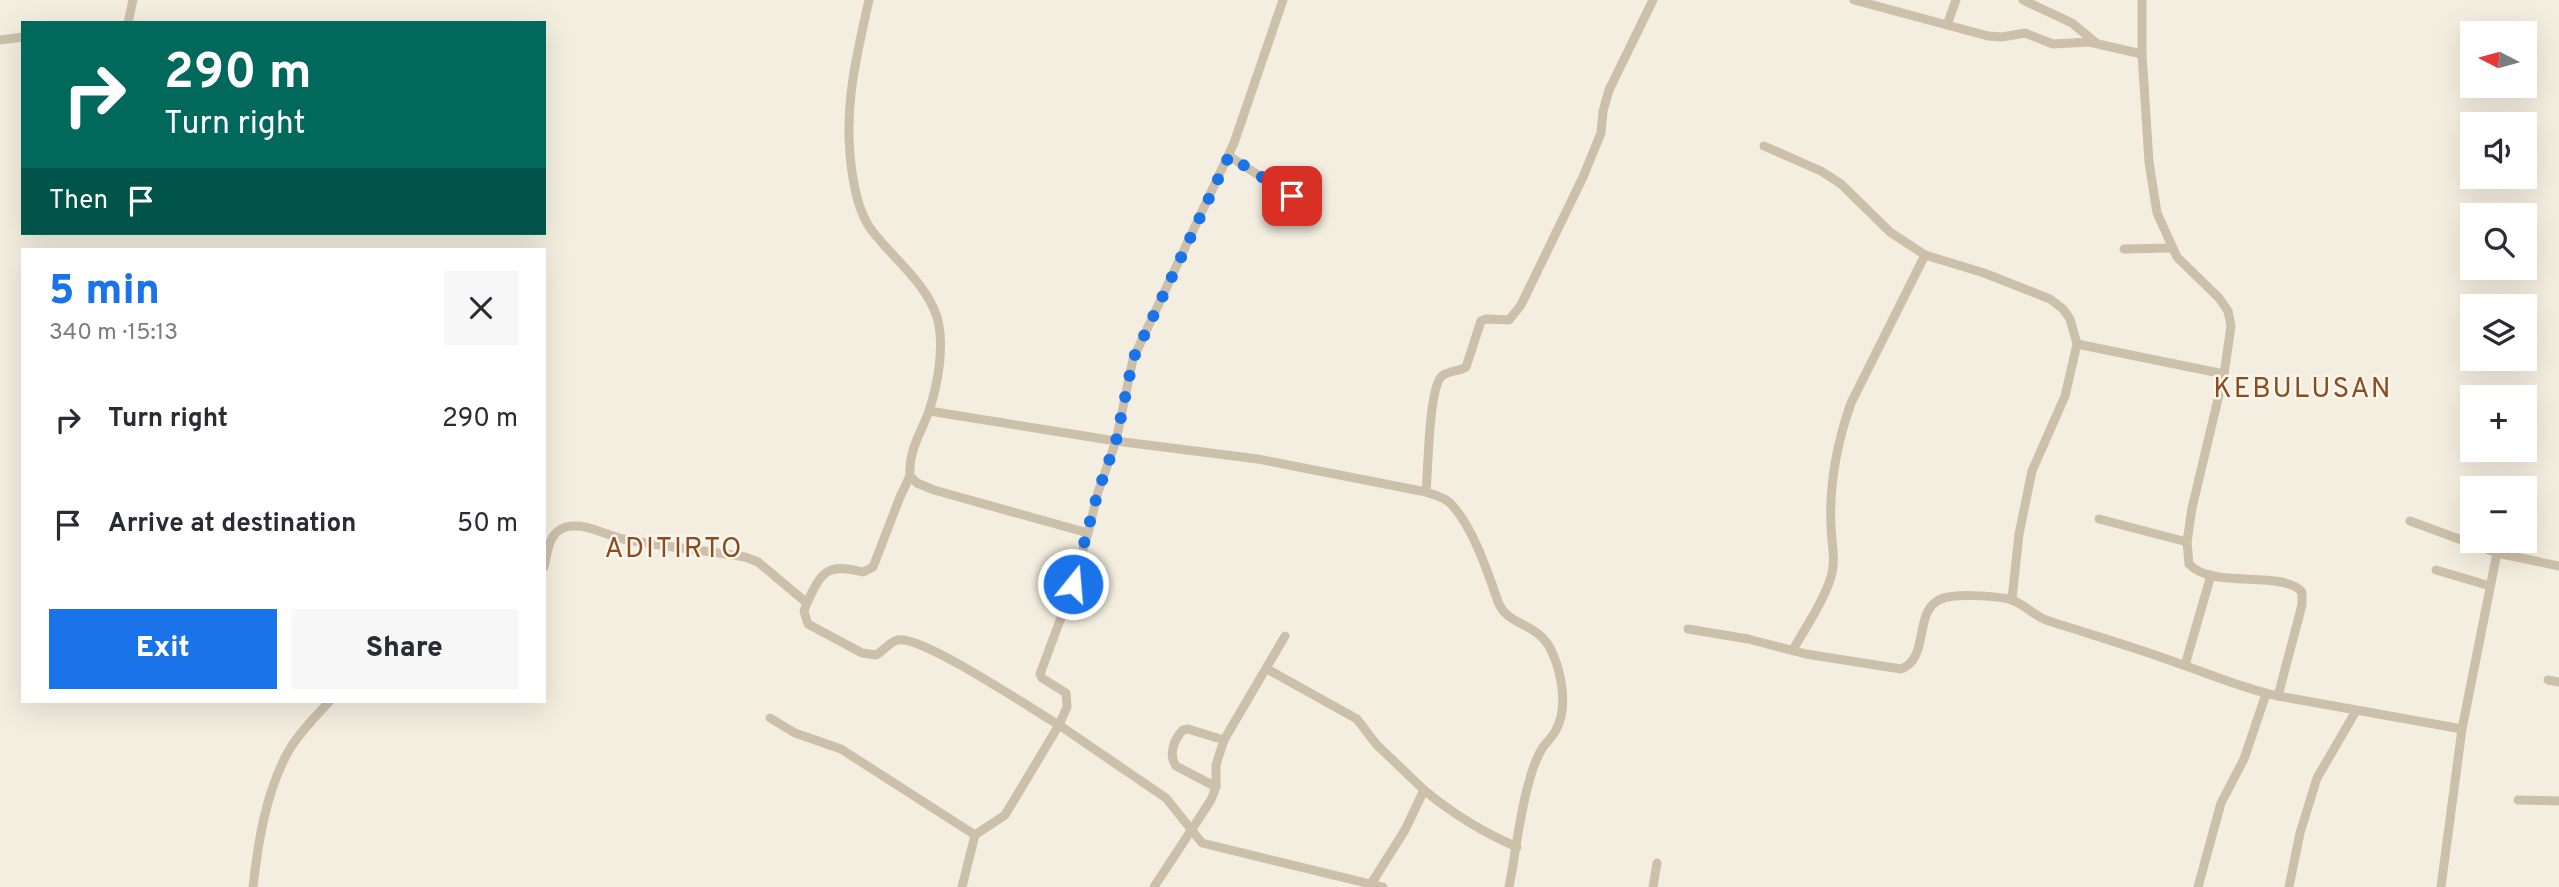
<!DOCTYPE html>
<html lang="en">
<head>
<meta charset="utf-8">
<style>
  :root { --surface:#fff; --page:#f7f7f7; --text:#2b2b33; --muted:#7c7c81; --accent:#1a73e8 }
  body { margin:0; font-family:Overpass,sans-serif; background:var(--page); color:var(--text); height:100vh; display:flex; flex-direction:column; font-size:26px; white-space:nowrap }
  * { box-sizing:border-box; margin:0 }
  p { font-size:23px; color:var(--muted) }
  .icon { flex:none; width:38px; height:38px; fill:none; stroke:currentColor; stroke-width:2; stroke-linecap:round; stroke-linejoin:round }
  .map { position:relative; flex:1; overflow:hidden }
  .sheet { position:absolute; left:21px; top:248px; width:525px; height:455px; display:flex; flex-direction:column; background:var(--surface); border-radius:0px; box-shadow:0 7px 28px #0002 }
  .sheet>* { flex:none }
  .guide { position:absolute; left:21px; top:21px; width:525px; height:214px; border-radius:0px; box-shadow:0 7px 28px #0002; background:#00695c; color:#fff; overflow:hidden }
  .needle { width:46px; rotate:276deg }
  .tools { position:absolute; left:2460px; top:21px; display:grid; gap:14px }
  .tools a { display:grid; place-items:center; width:77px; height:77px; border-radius:0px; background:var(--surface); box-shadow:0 7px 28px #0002; font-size:35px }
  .pin { position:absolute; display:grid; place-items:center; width:60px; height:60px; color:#fff; margin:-30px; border-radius:14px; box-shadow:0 4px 10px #0006 }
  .me { position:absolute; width:77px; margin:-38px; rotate:17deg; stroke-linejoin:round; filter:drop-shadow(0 0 5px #0008) }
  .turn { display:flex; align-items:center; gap:24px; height:147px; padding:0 28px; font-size:32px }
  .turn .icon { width:91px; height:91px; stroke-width:2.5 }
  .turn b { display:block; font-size:49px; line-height:60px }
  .then { display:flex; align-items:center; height:66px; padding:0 28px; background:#0003; gap:14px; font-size:26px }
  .round { display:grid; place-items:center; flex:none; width:74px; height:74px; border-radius:0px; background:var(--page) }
  .headline { display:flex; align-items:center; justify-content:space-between; height:119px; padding:0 28px }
  h1 { font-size:42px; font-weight:800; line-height:52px; color:var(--accent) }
  .button { display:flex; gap:14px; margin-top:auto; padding:14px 28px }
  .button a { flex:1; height:80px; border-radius:0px; background:var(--accent); color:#fff; font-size:28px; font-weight:800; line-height:80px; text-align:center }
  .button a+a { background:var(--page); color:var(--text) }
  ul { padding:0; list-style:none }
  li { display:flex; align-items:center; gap:21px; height:105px; padding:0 28px }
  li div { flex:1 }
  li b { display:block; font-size:26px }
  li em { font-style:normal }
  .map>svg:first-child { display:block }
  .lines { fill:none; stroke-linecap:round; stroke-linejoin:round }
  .minor { stroke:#cdc0ab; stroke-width:9 }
  .route { stroke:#1a73e8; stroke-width:12; stroke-dasharray:0 21.6 }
  .labels { text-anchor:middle; stroke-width:5; stroke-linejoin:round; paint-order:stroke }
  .quarter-label { font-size:28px; letter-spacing:2px; fill:#8d4b20; stroke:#fbf7ed }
</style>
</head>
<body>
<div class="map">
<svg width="2559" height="887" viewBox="0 0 2559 887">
  <rect width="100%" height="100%" fill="#f4eee0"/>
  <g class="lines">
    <!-- minor -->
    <g class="minor">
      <polyline points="1854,0 1988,36 2002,37 2025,33 2053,44 2089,42 2142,54"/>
      <polyline points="2023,0 2072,23 2095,42"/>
      <path d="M2142 0V54L2149 162 2157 213 2177 257 2219 298 2228 311 2231 326 2224 374 2192 508 2187 542 2189 564C2213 590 2281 569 2302 592V605L2278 696 2462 729"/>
      <polyline points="128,23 133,0"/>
      <polyline points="1947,25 1956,0"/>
      <polyline points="0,40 23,37"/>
      <polyline points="1764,146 1821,171 1841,184 1890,232 1925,255 1984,273 2050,299 2063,309 2070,319 2077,344"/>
      <polyline points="1229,156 1301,203 1316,208"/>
      <polyline points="2124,249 2172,248"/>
      <polyline points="929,411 1116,441 1133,359 1234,143 1283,0"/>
      <path d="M1426 492C1428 471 1429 390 1441 377 1447 370 1459 372 1466 367L1481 321 1486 319 1509 320 1521 305 1583 177 1601 133 1603 111 1609 90 1653 0"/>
      <polyline points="2099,519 2187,542"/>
      <polyline points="2410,521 2497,553"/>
      <path d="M1088 533 1098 492 1116 441 1258 459 1426 492C1434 495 1444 497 1450 503 1472 525 1487 570 1497 599 1507 629 1538 620 1552 652 1562 674 1568 708 1556 730 1553 736 1547 742 1543 747 1536 758 1532 770 1529 782 1519 816 1516 852 1509 887"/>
      <path d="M544 567C548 552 548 532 566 527 585 522 605 535 623 539 663 547 705 550 745 557L758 562 807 603C822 570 828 563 863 572L873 567 900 497 910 476"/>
      <polyline points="2436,570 2490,586"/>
      <polyline points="2012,599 2019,534 2032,471 2065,396 2077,344 2224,374"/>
      <path d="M807 603 804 611 808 624 862 653 876 655C884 651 890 641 898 640 922 635 1033 710 1059 725L1067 707 1066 693 1042 678 1040 674 1068 599 1088 533 934 490 917 483 910 476C908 451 921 433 929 411 938 384 945 345 937 317 926 283 894 259 873 232 861 217 856 197 853 178 842 114 855 62 869 0"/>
      <path d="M1688 629 1748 639 1806 654 1901 669C1930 659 1913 610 1941 599 1955 593 1994 596 2009 599 2022 602 2033 615 2046 620 2092 635 2138 648 2183 665 2215 676 2245 689 2278 696"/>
      <path d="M1793 650C1805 628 1826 598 1832 573 1836 557 1831 541 1831 525 1829 483 1837 443 1851 403L1925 255"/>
      <polyline points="2185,665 2211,575"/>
      <polyline points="1267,669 1357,719 1376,744 1424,790 1405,830 1371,884"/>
      <polyline points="2548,680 2559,682"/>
      <polyline points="770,718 795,733 841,749 975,835"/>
      <path d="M1216 787 1176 766C1168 755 1174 739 1183 730L1188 729 1224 740"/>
      <path d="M1424 790C1453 814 1482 832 1517 847"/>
      <polyline points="2518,800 2559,801"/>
      <path d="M253 887C258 842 266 792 288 752 298 734 315 717 329 702"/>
      <polyline points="962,887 975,835 1005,815 1059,725 1166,798 1202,843 1383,887"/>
      <polyline points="1154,887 1211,800 1216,787 1216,765 1224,740 1285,636"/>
      <polyline points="1653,887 1657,863"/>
      <polyline points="2198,887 2221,803 2244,759 2266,694"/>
      <polyline points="2289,887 2300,833 2317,778 2356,711"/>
      <polyline points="2441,887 2462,729 2497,553 2559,566"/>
    </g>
  </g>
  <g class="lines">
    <!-- route -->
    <polyline class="route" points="1073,584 1098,492 1116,441 1133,359 1229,156 1292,196"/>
  </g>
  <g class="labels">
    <!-- quarter labels -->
    <g class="quarter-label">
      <text x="2303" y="397">KEBULUSAN</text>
      <text x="674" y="557">ADITIRTO</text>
    </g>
  </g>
</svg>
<div class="tools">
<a><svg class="needle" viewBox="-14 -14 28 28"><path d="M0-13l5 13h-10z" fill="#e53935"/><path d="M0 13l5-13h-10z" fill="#7c7c81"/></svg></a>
<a><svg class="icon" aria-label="sound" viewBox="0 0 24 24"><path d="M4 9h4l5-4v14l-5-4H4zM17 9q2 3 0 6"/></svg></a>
<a><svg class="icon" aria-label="search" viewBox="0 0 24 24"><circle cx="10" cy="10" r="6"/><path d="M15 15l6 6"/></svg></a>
<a><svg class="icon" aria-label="layers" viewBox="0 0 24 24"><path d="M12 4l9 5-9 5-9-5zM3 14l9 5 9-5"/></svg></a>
<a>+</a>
<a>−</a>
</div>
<div class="pin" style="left:1292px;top:196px;background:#d93025"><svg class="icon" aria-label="arrive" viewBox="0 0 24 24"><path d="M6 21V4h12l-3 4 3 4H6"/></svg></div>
<svg class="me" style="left:1073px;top:584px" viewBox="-20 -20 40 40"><circle r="17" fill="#1a73e8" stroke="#fff" stroke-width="3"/><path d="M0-11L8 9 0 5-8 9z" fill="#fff"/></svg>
<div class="guide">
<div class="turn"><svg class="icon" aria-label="right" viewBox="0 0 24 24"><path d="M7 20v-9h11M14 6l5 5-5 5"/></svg><div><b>290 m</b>Turn right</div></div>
<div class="then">Then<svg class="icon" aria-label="arrive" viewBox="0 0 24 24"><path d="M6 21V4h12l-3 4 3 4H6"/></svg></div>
</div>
<section class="sheet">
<div class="headline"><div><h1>5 min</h1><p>340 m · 15:13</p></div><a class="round"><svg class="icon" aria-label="close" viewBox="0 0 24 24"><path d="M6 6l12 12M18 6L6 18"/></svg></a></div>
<ul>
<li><svg class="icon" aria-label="right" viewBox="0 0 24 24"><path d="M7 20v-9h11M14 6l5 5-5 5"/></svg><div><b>Turn right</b></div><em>290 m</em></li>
<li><svg class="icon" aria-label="arrive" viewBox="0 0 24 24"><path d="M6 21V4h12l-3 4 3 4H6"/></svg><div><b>Arrive at destination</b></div><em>50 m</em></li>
</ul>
<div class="button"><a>Exit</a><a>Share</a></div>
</section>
</div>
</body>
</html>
